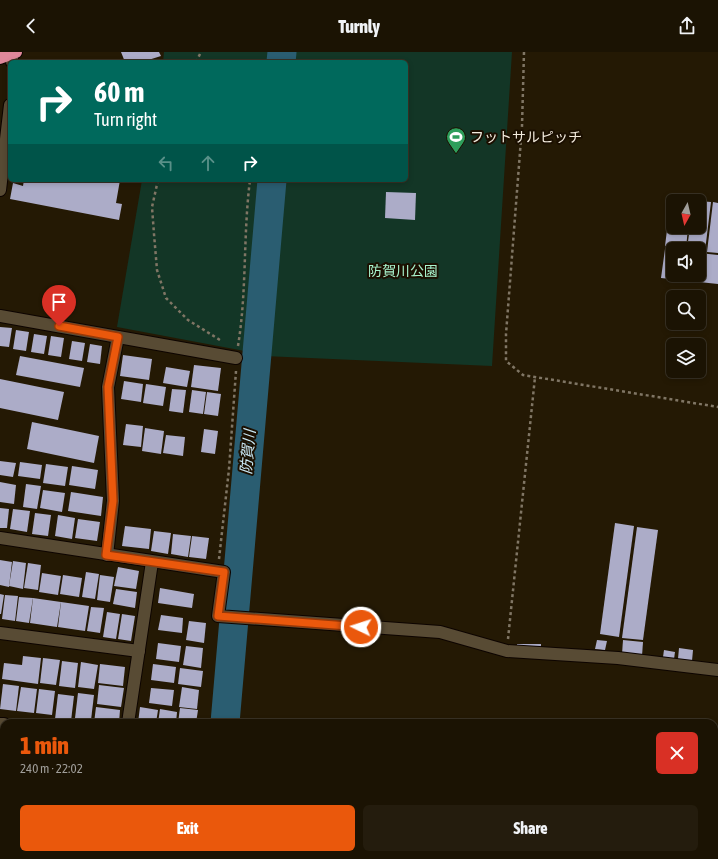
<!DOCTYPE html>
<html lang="en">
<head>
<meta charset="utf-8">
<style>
  :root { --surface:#1b1303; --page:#241c0d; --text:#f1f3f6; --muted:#a09e9a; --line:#393225; --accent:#ea580c }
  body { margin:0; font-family:"Asap Condensed","Noto Sans JP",sans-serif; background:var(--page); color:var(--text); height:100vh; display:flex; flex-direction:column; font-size:15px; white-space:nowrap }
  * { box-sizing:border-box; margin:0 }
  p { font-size:13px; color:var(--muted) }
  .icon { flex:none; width:22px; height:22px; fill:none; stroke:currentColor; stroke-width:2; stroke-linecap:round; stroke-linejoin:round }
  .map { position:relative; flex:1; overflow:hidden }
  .side { position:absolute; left:0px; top:667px; width:718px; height:140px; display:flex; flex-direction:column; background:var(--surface); border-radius:12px 12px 0 0; box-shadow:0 2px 6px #0003,0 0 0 1px var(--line) }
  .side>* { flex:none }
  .guide { position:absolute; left:8px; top:8px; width:400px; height:122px; border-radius:6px; box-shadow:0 2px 6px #0003,0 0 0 1px var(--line); background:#00695c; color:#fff; overflow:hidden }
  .needle { width:26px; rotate:188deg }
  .buttons { position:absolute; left:666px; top:142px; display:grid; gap:8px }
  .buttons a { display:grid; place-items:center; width:40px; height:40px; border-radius:6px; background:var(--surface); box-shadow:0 2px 6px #0003,0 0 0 1px var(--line); font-size:20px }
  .pin { position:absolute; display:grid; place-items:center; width:34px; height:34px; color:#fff; margin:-41px -17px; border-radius:50% 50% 50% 0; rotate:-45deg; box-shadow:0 0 4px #0007 }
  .pin .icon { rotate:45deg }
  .me { position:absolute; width:44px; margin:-22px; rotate:274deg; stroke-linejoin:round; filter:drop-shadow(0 0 3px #0008) }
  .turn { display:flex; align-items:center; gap:14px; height:84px; padding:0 20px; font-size:18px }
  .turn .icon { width:52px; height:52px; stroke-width:2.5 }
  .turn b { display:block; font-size:28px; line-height:34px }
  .lanes { display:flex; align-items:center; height:38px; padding:0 20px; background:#0003; justify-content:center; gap:20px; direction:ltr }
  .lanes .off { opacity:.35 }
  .round { display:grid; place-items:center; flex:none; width:42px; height:42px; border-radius:6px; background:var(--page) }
  .headline { display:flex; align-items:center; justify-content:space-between; height:68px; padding:0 20px }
  h1 { font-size:24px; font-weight:800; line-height:30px; color:var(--accent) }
  .button { display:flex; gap:8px; margin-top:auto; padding:8px 20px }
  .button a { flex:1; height:46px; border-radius:6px; background:var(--accent); color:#fff; font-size:16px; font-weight:800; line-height:46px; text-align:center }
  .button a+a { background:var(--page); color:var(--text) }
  header { display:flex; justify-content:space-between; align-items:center; height:52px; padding:0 20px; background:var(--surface); font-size:18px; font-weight:800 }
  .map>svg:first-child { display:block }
  .green { fill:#133626 }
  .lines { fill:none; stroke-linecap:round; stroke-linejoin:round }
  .river { stroke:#2a5d71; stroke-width:29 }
  .building { fill:#acacc8 }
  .minor-casing { stroke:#0d0400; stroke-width:14 }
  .highway-casing { stroke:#0d0400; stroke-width:14 }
  .path { stroke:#807665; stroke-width:2.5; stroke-dasharray:3 3; stroke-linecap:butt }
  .minor { stroke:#584b34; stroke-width:12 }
  .highway { stroke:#e0889a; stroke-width:12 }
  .route-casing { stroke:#983908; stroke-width:10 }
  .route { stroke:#ea580c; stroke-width:7 }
  .labels { text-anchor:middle; stroke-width:4; stroke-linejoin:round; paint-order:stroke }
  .poi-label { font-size:14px; fill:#f3ebde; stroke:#1b0f00; text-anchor:start }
  .park-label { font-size:14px; fill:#a8f4cd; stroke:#1b0f00 }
  .water-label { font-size:15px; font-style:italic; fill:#cbeaf7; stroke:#1b0f00 }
</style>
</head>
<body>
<header><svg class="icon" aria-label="back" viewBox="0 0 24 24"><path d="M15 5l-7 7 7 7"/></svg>Turnly<svg class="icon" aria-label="share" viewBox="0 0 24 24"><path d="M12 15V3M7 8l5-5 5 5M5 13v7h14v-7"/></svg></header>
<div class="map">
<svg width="718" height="807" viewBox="0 0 718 807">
  <rect width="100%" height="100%" fill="#241904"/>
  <!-- green -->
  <g class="green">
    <polygon points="164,0 277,0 276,10 163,10"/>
    <polygon points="291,0 512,0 492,314 264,304 280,128 406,128 406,10 290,10"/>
    <polygon points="142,128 266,128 250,300 117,275"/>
  </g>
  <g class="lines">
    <!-- river -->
    <g class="river">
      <polyline points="281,10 282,0"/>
      <polyline points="225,671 272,128"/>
      <polyline points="208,807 209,803"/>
    </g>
  </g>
  <!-- building -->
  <g class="building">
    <polygon points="121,0 159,0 161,4 142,10 125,10"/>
    <polygon points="24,128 120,128 116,151 122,152 119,168 10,147 13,131 23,134"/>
    <polygon points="386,140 416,141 415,168 385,166"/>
    <polygon points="671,146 692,148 673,149 673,175 688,175 686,197 665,194"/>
    <polygon points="699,149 711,150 705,199 687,197 690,175 699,175"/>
    <polygon points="713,150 718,151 718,201 707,200"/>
    <polygon points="665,197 673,198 673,223 699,223 699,201 718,203 718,232 661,226"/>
    <polygon points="0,275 12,276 9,295 0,294"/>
    <polygon points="16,278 29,280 26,299 13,297"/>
    <polygon points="34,282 47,284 44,302 31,300"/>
    <polygon points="51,284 64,286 61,305 48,303"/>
    <polygon points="72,289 85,291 82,309 69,307"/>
    <polygon points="90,292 102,294 100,312 87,310"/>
    <polygon points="123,303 152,307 149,328 120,324"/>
    <polygon points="20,304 84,316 80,335 16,323"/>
    <polygon points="194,313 221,316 218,339 191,335"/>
    <polygon points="166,315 190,319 187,335 163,331"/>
    <polygon points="0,327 64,340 58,368 0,356"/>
    <polygon points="124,329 143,332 141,350 121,347"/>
    <polygon points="146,332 166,335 163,354 143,351"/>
    <polygon points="172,337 186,338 183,361 169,359"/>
    <polygon points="192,338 206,340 203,362 189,360"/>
    <polygon points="207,340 221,342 218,364 204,362"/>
    <polygon points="32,370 99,384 94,411 27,397"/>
    <polygon points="126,372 143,374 141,395 123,393"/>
    <polygon points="145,376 164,379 161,402 142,399"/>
    <polygon points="204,377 218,379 215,402 201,400"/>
    <polygon points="166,383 185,385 183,404 163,401"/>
    <polygon points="0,409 16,411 13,425 0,423"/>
    <polygon points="20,410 42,413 40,427 18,424"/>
    <polygon points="46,412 68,415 65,434 43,431"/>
    <polygon points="72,414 98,418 95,437 69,433"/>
    <polygon points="0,430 16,433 14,452 0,450"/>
    <polygon points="26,432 41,434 37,457 23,455"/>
    <polygon points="43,438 65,441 62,460 40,456"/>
    <polygon points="71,440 103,445 101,464 68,459"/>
    <polygon points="0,456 9,457 7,476 0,476"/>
    <polygon points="13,457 30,459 27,480 10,477"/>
    <polygon points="35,461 51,463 48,484 32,482"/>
    <polygon points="58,463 75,466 72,487 55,484"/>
    <polygon points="78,467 100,470 97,489 75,486"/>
    <polygon points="615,471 634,474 619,585 600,582"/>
    <polygon points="125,474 151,477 149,497 122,494"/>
    <polygon points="637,475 658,478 643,588 622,586"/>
    <polygon points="154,479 171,481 168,502 151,499"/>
    <polygon points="173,482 191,484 188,505 171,502"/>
    <polygon points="192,484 209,486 206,507 189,505"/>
    <polygon points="0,508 12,510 9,535 0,533"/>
    <polygon points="13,509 26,511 23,537 9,534"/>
    <polygon points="28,511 41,513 38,538 24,536"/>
    <polygon points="118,515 139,519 136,537 114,534"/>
    <polygon points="86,520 99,522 95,547 82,545"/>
    <polygon points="42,521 61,524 58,543 39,540"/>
    <polygon points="63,523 82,526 79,545 60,542"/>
    <polygon points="100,523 114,525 110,550 97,548"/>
    <polygon points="160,536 194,542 192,556 158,551"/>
    <polygon points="116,537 137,540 135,556 113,552"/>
    <polygon points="0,542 4,543 1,562 0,562"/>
    <polygon points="5,543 18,544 15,569 2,567"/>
    <polygon points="19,545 33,546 29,571 16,569"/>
    <polygon points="33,546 61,550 57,575 30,571"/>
    <polygon points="61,550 89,554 85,579 58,575"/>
    <polygon points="91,555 104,556 100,581 87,579"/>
    <polygon points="107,560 120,562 116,587 103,585"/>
    <polygon points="122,562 135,564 131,589 118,587"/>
    <polygon points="161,563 183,566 182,581 158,578"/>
    <polygon points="189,569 206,571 204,591 186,588"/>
    <polygon points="597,588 607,589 605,598 595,597"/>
    <polygon points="623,588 643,590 642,604 622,602"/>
    <polygon points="158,591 181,594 179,610 156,607"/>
    <rect x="517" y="592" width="24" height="5"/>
    <polygon points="186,594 203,596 201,616 183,613"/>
    <polygon points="679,596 693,598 692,609 678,607"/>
    <polygon points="664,598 675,600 674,607 663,605"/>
    <polygon points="23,604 41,606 38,632 2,627 4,611 22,613"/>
    <polygon points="43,606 60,608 56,633 40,631"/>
    <polygon points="62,609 78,611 75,636 59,634"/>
    <polygon points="81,610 98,613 94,637 78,635"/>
    <polygon points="100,612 125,615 123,634 98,631"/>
    <polygon points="153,612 176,615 174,631 151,628"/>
    <polygon points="180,616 203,619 201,635 178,632"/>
    <polygon points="3,632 19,634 16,659 0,657"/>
    <polygon points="99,633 124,636 121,655 97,652"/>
    <polygon points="21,635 37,637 34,661 17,659"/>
    <polygon points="182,635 199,638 197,657 179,655"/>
    <polygon points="151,636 174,638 172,654 149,651"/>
    <polygon points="39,637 55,639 52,663 36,661"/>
    <polygon points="78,641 94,643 91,668 75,666"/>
    <polygon points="58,642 74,644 71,669 55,667"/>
    <polygon points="96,655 120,658 119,671 94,671"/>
    <polygon points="140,655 158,658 156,671 138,671"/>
    <polygon points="180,656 198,658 196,671 178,671"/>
    <polygon points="160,657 177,660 176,671 158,671"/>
    <polygon points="0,692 4,693 1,712 0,712"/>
    <polygon points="3,719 4,719 4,748 0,747"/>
    <rect x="0" y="780" width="4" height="22"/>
    <polygon points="44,803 61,803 60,807 44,807"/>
    <polygon points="63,803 81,803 81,807 62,807"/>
    <polygon points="84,803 101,803 101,807 83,807"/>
    <polygon points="163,803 179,803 178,807 162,807"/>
  </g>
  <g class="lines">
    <!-- minor casing -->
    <g class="minor-casing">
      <g id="minor">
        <polyline points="12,0 12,10"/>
        <polyline points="0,138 10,53"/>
        <polyline points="0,264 236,306"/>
        <polyline points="0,486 224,520 218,564 440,580 507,599 618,606 718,618"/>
        <polyline points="107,503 113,449 108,335 118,285"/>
        <polyline points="0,581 139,599"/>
        <polyline points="128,671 152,510"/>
        <polyline points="0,672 4,672"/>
        <polyline points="714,747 718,739"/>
        <polyline points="0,758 4,759"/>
        <polyline points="107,807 107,803"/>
        <polyline points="684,807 686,803"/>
      </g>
    </g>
    <!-- highway casing -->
    <g class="highway-casing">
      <polyline id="highway" points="0,6 16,0"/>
    </g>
    <!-- path -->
    <g class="path">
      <polyline points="524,0 522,74 506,282 506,309 523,323 718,355"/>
      <polyline points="196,10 201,0"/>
      <polyline points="158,128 152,155 154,182 157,218 166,246 188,268 220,288"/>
      <path d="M238 294C247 239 243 183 250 128"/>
      <polyline points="219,507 229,417 236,319"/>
      <polyline points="508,587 535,325"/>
    </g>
    <!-- minor -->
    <use href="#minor" class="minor"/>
    <!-- highway -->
    <use href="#highway" class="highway"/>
  </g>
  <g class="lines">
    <!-- route casing -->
    <g class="route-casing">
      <polyline id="route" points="59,274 118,285 108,335 113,449 106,503 224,520 218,564 361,575"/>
    </g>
    <!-- route -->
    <use href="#route" class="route"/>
  </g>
  <!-- icons -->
  <defs>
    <g id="stadium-pin" transform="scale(1)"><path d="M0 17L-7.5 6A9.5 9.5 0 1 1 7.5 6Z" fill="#2e9e5b" stroke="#1b0f00"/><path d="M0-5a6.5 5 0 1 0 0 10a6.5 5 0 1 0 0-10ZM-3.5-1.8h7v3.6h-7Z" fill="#fff"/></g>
  </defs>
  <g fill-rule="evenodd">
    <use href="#stadium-pin" x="456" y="85"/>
  </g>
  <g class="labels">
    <!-- poi labels -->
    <g class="poi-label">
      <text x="470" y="90">フットサルピッチ</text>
    </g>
    <!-- park labels -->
    <g class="park-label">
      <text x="403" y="224">防賀川公園</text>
    </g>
    <!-- water labels -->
    <g class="water-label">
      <text transform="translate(248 400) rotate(-85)" y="5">防賀川</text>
    </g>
  </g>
</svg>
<div class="buttons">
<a><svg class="needle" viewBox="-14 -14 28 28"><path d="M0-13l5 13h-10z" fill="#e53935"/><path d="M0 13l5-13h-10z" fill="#a09e9a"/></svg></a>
<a><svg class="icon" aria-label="sound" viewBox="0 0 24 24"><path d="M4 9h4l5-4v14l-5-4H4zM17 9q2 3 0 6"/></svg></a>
<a><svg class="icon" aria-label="search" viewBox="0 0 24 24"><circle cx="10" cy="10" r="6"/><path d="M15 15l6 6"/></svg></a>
<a><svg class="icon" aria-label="layers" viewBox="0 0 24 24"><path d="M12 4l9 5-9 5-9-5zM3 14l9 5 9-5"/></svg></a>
</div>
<div class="pin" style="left:59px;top:274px;background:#d93025"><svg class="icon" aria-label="arrive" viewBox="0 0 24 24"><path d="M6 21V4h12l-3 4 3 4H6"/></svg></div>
<svg class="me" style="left:361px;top:575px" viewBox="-20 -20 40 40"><circle r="17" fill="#ea580c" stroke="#fff" stroke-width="3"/><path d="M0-11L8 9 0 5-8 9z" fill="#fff"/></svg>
<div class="guide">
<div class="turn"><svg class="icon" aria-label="right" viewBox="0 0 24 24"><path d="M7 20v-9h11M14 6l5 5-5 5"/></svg><div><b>60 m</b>Turn right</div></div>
<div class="lanes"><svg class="icon off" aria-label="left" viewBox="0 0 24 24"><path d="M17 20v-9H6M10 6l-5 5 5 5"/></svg><svg class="icon off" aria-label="ahead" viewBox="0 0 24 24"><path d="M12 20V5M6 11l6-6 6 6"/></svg><svg class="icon" aria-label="right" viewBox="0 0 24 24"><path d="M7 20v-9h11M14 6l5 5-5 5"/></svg></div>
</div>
<section class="side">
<div class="headline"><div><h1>1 min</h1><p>240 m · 22:02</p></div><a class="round" style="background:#d93025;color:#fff"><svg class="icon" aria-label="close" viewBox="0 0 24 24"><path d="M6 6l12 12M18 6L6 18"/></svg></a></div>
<div class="button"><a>Exit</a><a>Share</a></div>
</section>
</div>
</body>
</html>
